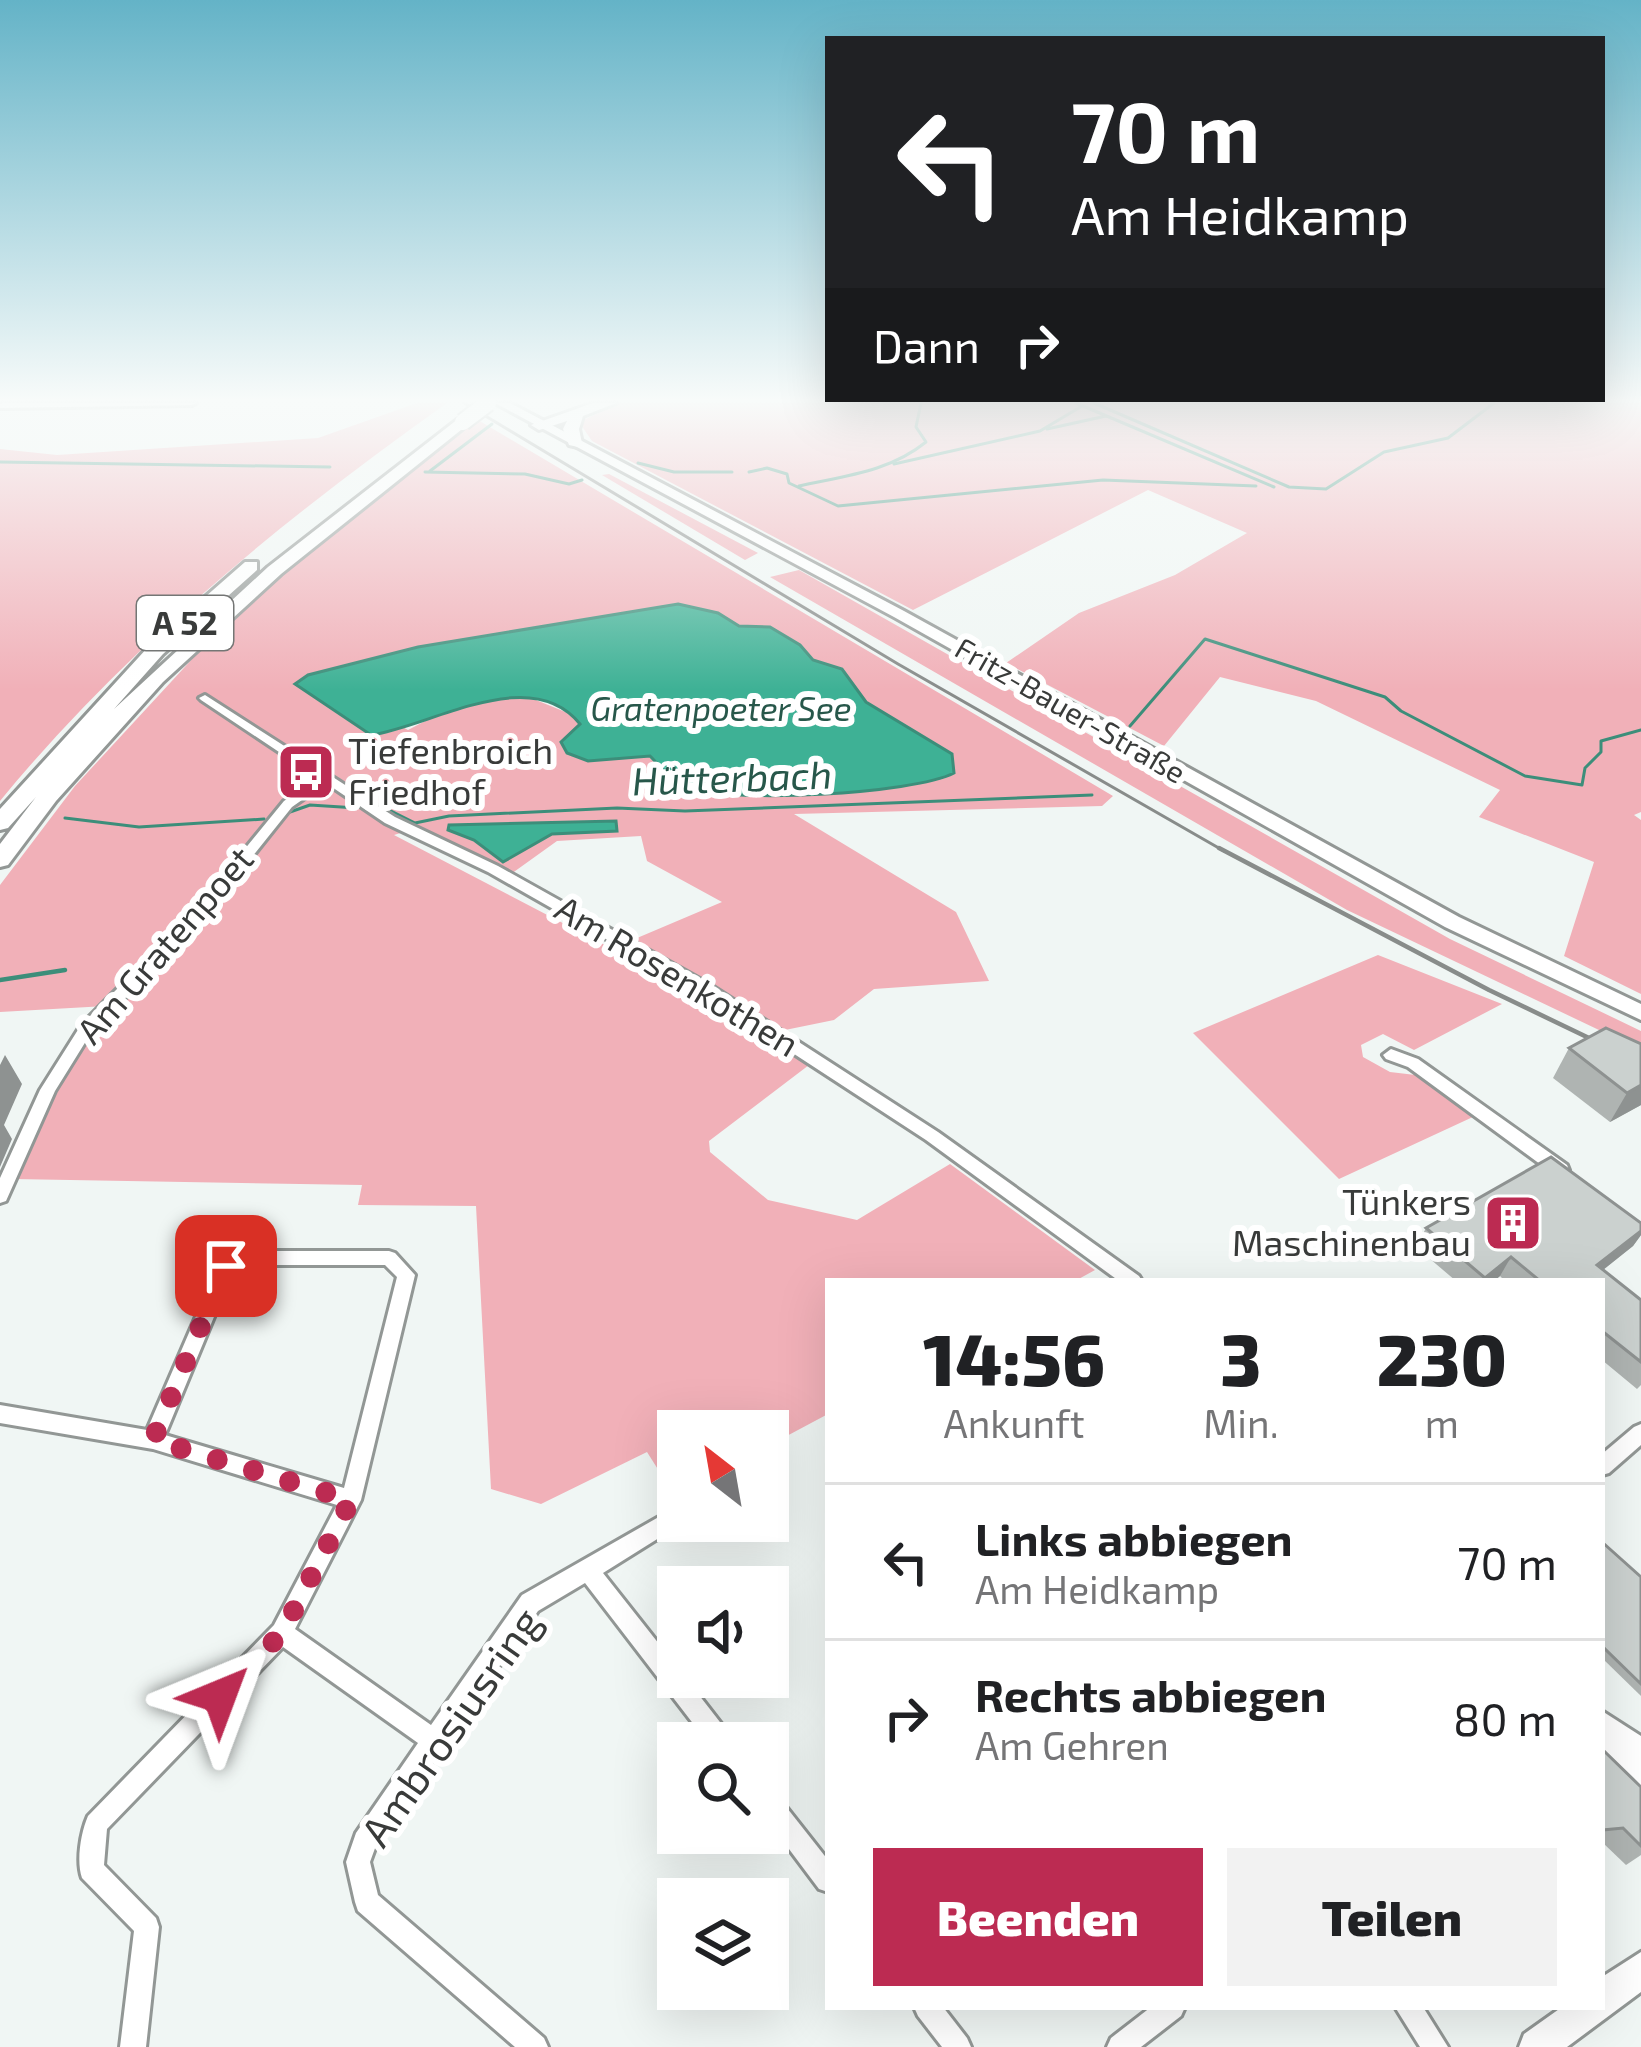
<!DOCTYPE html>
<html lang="de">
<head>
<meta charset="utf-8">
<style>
  :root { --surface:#fff; --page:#f2f2f2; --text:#202124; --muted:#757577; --line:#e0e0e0; --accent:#bc2b52 }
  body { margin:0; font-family:"Exo 2",sans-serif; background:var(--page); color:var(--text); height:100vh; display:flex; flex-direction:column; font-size:45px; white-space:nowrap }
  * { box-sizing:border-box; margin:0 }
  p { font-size:39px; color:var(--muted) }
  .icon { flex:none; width:66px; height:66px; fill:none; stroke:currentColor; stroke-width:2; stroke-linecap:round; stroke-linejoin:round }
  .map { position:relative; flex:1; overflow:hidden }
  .side { position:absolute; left:825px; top:1278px; width:780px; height:732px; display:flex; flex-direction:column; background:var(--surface); border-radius:0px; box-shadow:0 12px 48px #0002 }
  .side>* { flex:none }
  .banner { position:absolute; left:825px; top:36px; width:780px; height:366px; border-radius:0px; box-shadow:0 12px 48px #0002; background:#202124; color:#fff; overflow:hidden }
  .needle { width:78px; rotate:329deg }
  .controls { position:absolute; left:657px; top:1410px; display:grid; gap:24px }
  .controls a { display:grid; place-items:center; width:132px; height:132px; border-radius:0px; background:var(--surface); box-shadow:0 12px 48px #0002; font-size:60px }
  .pin { position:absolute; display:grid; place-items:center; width:102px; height:102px; color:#fff; margin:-51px; border-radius:24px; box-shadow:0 6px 18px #0006 }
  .me { position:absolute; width:132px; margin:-66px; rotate:44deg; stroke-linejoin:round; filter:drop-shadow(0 0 9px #0008) }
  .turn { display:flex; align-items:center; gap:42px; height:252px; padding:0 48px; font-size:54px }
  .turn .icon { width:156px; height:156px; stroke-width:2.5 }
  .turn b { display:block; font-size:84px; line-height:102px }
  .then { display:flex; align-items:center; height:114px; padding:0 48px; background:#0003; gap:24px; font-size:45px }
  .eta { display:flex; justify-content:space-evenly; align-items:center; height:204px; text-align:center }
  .eta b { font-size:72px; font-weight:800; line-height:84px }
  .button { display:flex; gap:24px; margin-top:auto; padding:24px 48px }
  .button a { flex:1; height:138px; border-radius:0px; background:var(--accent); color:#fff; font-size:48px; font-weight:800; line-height:138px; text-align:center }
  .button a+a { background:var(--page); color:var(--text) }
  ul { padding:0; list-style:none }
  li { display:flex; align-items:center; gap:36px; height:156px; padding:0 48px; border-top:3px solid var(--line) }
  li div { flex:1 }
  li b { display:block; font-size:45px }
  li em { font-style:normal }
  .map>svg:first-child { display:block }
  .green { fill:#f1b0b8; fill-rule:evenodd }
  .water { fill:#3eb195; stroke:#3c8e7a; stroke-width:3 }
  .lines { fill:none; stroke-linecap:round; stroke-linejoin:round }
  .stream-far1 { stroke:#3c8e7a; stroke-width:3 }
  .stream { stroke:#3c8e7a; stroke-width:4.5 }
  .street-casing { stroke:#929795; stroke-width:6 }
  .secondary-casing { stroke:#929795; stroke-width:6 }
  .highway-casing { stroke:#929795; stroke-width:6 }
  .street { fill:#fff; fill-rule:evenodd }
  .secondary { fill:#fff; fill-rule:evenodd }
  .highway { fill:#fff; fill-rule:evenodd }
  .rail-far1 { stroke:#888c8a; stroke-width:3 }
  .rail { stroke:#888c8a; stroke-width:4.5 }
  .highway-bridge-casing { stroke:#929795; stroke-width:20; stroke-linecap:butt }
  .highway-bridge { stroke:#fff; stroke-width:16 }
  .wall { fill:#afb4b2 }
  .shaded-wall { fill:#8e9291 }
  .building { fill:#cbd1cf; stroke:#8e9291; stroke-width:3 }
  .route { stroke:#bc2b52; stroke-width:21; stroke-dasharray:0 37.8 }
  .labels { text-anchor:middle; stroke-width:12; stroke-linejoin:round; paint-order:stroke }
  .far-street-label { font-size:30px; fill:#393b3a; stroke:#fff }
  .shield { fill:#fff; stroke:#747675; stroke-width:3 }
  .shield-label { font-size:33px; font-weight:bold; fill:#393b3a }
  .far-water-label { font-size:33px; font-style:italic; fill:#27574a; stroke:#fff }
  .poi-label { font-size:36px; fill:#393b3a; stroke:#fff; text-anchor:start }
  .street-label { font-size:36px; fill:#393b3a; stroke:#fff }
  .water-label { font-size:39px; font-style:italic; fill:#27574a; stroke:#fff }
  .near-street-label { font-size:42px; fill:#393b3a; stroke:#fff }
</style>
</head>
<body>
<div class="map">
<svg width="1641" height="2047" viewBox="0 0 1641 2047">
  <rect width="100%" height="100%" fill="#f0f6f4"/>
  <!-- green -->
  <g class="green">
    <path d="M417 403H447C285 518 126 647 0 801V449L57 455 318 438Z"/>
    <polygon points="620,403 1641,403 1641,812 1634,815 1641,820 1641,994 1564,956 1594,862 1479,817 1500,790 1316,701 1220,677 1164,746 1006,663 1079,613 1175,575 1247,533 1148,490 913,610 592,441 579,422"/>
    <path d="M478 420 1113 796 1102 806 794 814 956 912 989 981 874 989 834 1020 785 1030 630 941 722 902 647 861 641 836 557 841 511 874 420 827 394 835 697 993 809 1065 709 1141 710 1152 768 1200 857 1220 950 1164 1095 1270 1075 1281H828V1414L768 1446V1431H678V1501L647 1452 541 1504 491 1489 476 1206 358 1205 362 1185 13 1179C37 1130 58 1076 91 1031 144 960 226 903 277 825L262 824 192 916 106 1006 0 1012V885L75 786 230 618 283 570ZM678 604 739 626 770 627 800 645 813 660 842 669 866 702 903 728 674 782 650 756 589 761 581 724 573 715 526 696 452 707 408 730 308 675 418 647Z"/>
    <polygon points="609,474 758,553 745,560 602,475"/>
    <polygon points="799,570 1450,939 1641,1031 1641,1050 1347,910 770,577"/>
    <polygon points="1378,955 1502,1004 1414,1050 1383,1034 1361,1045 1363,1057 1390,1072 1424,1076 1475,1116 1339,1179 1193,1033"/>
  </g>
  <!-- water -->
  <g class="water">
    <path d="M678 604 718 613 739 626 770 627 800 645 813 660 842 669 866 702 952 754 954 773C913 794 729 804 685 787 671 781 661 767 650 756L588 761 567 753 561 742 580 724C530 662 430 727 371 735L295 684 308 675 418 647Z"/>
    <polygon points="616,821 617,831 552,834 503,862 474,840 448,830 449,825"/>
  </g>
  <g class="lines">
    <!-- stream-far1 -->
    <g class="stream-far1">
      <polyline points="1076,403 1274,487"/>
      <polyline points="1094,403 1289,487 1326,489 1384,452 1448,438 1494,403"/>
      <polyline points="1047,429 1106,416"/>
      <polyline points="0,462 330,467"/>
      <polyline points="638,463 674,472 732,472"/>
      <polyline points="894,464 1040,431 1082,406"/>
      <polyline points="430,471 492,424"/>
      <polyline points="425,472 525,474 569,484 582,480"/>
      <polyline points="749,472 767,468 787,474 789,483 838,506 1103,480 1256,486"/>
      <path d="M799 486C844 476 889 472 926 442L916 427 921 403"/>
      <polyline points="1130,726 1205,639 1385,697 1401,711 1525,776 1582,785 1585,768 1601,752 1601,741 1641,730"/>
      <polyline points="379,805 415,823 449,816 617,808 685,811 1092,795"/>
      <polyline points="290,812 310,805 357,808"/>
      <polyline points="65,818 139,827 264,819"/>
    </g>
    <!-- stream -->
    <polyline class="stream" points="0,980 65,970"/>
    <!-- street casing -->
    <g class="street-casing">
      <g id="street">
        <polygon points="196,403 192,405 0,408 0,404 3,403"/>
        <polygon points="205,695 395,817 498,866 709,984 938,1132 1139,1276 1142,1281 1119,1281 926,1140 699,992 488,872 385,823 326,783 292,807 201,921 91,1033 55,1091 6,1201 0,1203 0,1178 40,1090 81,1025 191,915 284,801 318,778 201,700 199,698"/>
        <polygon points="1391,1049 1418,1059 1567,1165 1569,1170 1567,1175 1561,1176 1555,1175 1408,1067 1386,1059 1383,1055"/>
        <path d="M241 1251H389L395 1253 415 1275 361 1500 295 1629 431 1725 522 1595 671 1510 678 1507V1521H686L603 1573 678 1668V1677H685L730 1735 733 1743H708L585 1583 538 1611 378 1840 370 1862 378 1895 544 2038 548 2047H515L358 1911 355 1902 346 1862 356 1833 418 1743 283 1647 107 1829 104 1865 156 1918 159 1927 146 2047H120L134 1931 82 1878C76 1861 81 1832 88 1816L274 1625 337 1505 153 1449 0 1423V1405L147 1430 220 1261ZM243 1265H385L397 1277 344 1488 165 1435 233 1271Z"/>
        <polygon points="1641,1424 1641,1445 1609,1473 1602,1475 1602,1454 1634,1427"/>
        <polygon points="1602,1711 1641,1736 1641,1788 1633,1784 1602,1752"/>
        <polygon points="768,1790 776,1794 828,1860 828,1892 819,1889 768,1821"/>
        <polygon points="914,2007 943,2007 967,2038 971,2047 942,2047 918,2016"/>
        <polygon points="1151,2007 1185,2007 1181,2016 1141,2047 1107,2047 1111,2038"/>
        <polygon points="1395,2007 1423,2007 1448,2047 1420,2047"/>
      </g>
    </g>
    <!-- secondary casing -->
    <g class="secondary-casing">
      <g id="secondary">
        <polygon points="495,403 510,403 904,611 1459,917 1641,1004 1641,1020 1445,927 894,617"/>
        <polygon points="1641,1952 1641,1992 1567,2047 1519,2047 1524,2034 1562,2007 1602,2007 1602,1977"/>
      </g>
    </g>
    <!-- highway casing -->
    <g class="highway-casing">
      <g id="highway">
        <polygon points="593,403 616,403 583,416 579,429 583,448 569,445 563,429 567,421 539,430 531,425"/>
        <polygon points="458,419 471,422 281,574 163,682 56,801 8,865 0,867 0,844 36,797 8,828 0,830 0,809 149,646 245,562 257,562 257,570 163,654 114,709 268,567"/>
      </g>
    </g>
    <!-- street -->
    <use href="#street" class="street"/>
    <!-- secondary -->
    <use href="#secondary" class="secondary"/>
    <!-- highway -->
    <use href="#highway" class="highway"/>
    <!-- rail-far1 -->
    <polyline class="rail-far1" points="464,403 898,664 1224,851"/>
    <!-- rail -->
    <polyline class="rail" points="1219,848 1489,990 1641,1063"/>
    <!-- highway-bridge casing -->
    <g class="highway-bridge-casing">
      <polyline id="highway-bridge" points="463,422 488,403"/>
    </g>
    <!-- highway-bridge -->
    <use href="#highway-bridge" class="highway-bridge"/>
  </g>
  <!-- wall -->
  <g class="wall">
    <polygon points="1641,1044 1641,1105 1610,1122 1553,1078 1569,1048"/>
    <polygon points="1641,1223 1641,1235 1633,1246 1603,1270 1641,1300 1641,1385 1637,1389 1602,1360 1602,1281 1505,1281 1500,1276 1494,1281 1456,1281 1416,1247 1426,1228"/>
    <polygon points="1602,1542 1641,1577 1641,1696 1602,1658"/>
    <polygon points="1602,1749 1641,1787 1641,1855 1626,1865 1602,1842"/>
  </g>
  <!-- shaded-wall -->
  <g class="shaded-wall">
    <polygon points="5,1055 22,1084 4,1125 12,1139 0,1167 0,1065"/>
    <polygon points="1641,1085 1641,1105 1610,1122 1627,1093"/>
    <polygon points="1641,1231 1641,1235 1633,1246 1589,1281 1597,1265"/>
    <polygon points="1511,1257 1500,1276 1494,1281 1483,1281"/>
  </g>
  <!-- building -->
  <g class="building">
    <polygon points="1606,1028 1641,1044 1641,1085 1627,1093 1569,1048"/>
    <polygon points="1551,1157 1641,1223 1641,1231 1597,1265 1641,1300 1641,1362 1602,1331 1602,1281 1540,1281 1511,1257 1485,1278 1426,1228"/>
    <polygon points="1602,1542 1641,1577 1641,1684 1602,1646"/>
    <polygon points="1602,1749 1641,1787 1641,1846 1623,1828 1602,1830"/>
  </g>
  <!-- sky -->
  <linearGradient id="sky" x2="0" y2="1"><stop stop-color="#64b3c7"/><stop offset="0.58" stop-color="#f8fbfa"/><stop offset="1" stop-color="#f8fbfa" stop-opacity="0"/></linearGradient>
  <rect width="1641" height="690" fill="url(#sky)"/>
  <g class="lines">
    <!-- route -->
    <polyline class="route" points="220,1696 282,1633 351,1500 153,1440 226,1266"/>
  </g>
  <!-- icons -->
  <defs>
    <g id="bus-square" transform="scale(3)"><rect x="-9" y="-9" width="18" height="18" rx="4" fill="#bc2b52" stroke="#fff"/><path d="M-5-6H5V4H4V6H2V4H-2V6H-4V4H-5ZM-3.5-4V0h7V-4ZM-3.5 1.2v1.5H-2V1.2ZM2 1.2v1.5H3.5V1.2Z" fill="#fff"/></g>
    <g id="building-square" transform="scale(3)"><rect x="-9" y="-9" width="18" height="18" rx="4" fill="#bc2b52" stroke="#fff"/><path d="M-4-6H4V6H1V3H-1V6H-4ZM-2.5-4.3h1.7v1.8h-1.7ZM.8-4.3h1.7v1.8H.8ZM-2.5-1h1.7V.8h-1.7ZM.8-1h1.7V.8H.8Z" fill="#fff"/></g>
  </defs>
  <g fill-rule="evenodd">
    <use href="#bus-square" x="306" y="772"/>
    <use href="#building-square" x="1513" y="1223"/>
  </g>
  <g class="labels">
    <!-- far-street labels -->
    <g class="far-street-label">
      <text transform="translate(1070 711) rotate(30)" y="10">Fritz-Bauer-Straße</text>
    </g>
    <!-- shield labels -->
    <rect class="shield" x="137" y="596" width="96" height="54" rx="9"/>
    <g class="shield-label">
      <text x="185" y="635">A 52</text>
    </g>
    <!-- far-water labels -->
    <g class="far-water-label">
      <text x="721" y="721">Gratenpoeter See</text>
    </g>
    <!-- poi labels -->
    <g class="poi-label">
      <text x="348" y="764">Tiefenbroich<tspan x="348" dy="41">Friedhof</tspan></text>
      <text x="1471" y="1215" text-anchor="end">Tünkers<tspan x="1471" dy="41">Maschinenbau</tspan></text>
    </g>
    <!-- street labels -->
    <g class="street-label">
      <text transform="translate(165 945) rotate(-49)" y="13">Am Gratenpoet</text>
      <text transform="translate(677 976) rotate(31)" y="13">Am Rosenkothen</text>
    </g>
    <!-- water labels -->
    <g class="water-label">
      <text transform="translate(732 778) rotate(-2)" y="14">Hütterbach</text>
    </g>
    <!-- near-street labels -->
    <g class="near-street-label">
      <text transform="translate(451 1727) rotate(-55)" y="15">Ambrosiusring</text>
    </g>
  </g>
</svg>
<div class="controls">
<a><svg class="needle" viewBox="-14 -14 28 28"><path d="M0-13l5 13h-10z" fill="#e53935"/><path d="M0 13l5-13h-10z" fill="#757577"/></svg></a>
<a><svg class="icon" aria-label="sound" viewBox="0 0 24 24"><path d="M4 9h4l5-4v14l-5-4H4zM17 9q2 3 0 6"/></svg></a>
<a><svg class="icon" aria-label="search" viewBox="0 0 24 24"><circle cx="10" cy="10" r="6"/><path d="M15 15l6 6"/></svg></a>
<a><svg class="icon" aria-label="layers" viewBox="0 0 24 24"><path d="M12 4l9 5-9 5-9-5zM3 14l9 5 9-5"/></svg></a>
</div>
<div class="pin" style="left:226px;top:1266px;background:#d93025"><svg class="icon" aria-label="arrive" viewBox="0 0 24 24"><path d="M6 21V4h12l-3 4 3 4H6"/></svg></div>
<svg class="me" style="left:220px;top:1696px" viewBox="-20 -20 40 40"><path d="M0-17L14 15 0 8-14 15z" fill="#bc2b52" stroke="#fff" stroke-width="4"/></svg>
<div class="banner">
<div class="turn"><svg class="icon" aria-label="left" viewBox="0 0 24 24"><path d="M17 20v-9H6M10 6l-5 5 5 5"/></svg><div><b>70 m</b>Am Heidkamp</div></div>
<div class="then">Dann<svg class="icon" aria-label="right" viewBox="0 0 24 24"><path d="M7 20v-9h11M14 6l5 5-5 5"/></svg></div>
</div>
<section class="side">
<div class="eta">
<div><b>14:56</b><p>Ankunft</p></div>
<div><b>3</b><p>Min.</p></div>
<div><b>230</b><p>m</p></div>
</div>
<ul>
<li><svg class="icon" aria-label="left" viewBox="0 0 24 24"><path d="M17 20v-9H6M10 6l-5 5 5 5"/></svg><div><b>Links abbiegen</b><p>Am Heidkamp</p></div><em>70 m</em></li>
<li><svg class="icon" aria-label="right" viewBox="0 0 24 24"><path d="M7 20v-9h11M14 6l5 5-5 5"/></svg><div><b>Rechts abbiegen</b><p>Am Gehren</p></div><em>80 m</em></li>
</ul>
<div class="button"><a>Beenden</a><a>Teilen</a></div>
</section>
</div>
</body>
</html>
